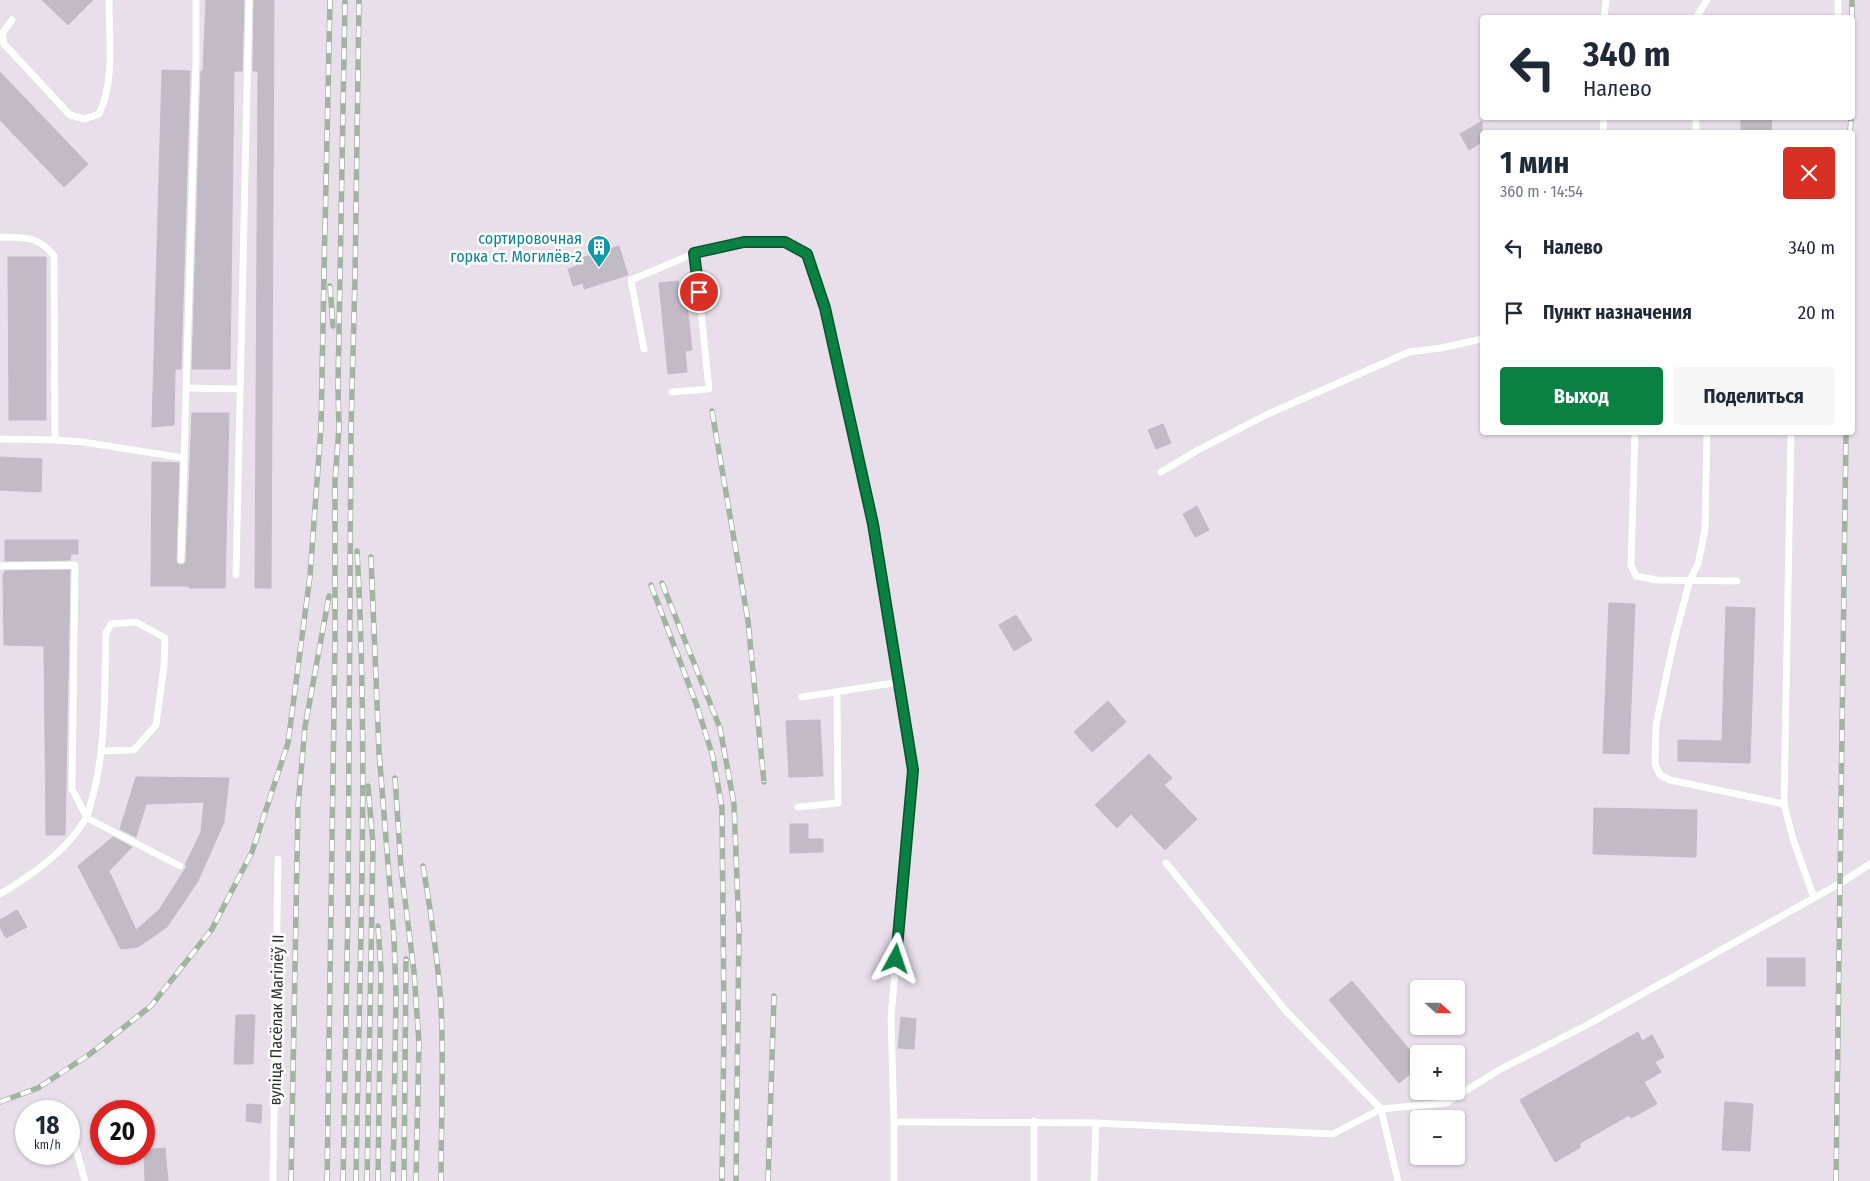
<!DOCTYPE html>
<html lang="ru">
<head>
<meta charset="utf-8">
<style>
  :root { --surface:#fff; --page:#f6f6f7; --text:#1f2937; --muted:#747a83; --accent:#0b8043 }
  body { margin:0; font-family:"Fira Sans Condensed",sans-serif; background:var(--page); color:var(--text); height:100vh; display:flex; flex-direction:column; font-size:19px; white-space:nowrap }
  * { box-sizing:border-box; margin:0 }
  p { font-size:16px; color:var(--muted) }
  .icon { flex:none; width:28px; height:28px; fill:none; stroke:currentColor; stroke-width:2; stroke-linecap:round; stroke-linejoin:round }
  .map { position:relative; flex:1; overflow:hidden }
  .panel { position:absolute; left:1480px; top:130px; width:375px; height:305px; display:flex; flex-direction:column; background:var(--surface); border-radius:5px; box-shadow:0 1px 4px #0004 }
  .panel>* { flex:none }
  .guide { position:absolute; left:1480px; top:15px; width:375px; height:105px; border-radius:5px; box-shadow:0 1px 4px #0004; background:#fff; color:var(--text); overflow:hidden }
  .needle { width:32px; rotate:111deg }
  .tools { position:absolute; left:1410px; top:980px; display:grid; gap:10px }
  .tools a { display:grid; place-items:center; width:55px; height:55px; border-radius:5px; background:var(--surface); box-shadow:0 1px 4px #0004; font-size:25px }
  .speed { position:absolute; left:15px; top:1100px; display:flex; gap:10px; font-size:25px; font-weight:700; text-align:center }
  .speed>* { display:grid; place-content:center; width:65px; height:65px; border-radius:50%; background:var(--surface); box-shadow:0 1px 4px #0004; line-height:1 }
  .speed small { font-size:12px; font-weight:400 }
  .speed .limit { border:8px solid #d22; background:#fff; color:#111 }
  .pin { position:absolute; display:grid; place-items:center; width:42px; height:42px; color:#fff; margin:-21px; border:2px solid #fff; border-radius:50%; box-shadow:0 1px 5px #0007 }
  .me { position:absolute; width:55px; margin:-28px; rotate:5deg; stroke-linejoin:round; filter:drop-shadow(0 0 4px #0008) }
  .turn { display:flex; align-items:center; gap:18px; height:105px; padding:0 20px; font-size:22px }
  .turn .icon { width:65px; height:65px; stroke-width:2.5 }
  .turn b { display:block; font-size:35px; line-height:42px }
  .round { display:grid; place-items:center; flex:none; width:52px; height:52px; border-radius:5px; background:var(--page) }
  .overview { display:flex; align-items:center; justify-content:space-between; height:85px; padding:0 20px }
  h1 { font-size:30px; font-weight:700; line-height:38px }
  .action { display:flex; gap:10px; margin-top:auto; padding:10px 20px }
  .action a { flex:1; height:58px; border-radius:5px; background:var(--accent); color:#fff; font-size:20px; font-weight:700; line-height:58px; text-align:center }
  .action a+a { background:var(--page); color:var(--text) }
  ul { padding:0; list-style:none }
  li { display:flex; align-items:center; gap:15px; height:65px; padding:0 20px }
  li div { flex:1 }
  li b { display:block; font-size:19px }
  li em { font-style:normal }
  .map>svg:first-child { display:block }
  .building { fill:#c2bac4; stroke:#c4b9c7 }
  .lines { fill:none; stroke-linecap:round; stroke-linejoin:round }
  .service-casing { stroke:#d5e2d4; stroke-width:8 }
  .service { stroke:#fff; stroke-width:7 }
  .rail-casing { stroke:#a2b3a2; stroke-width:5.5 }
  .rail { stroke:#fff; stroke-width:4; stroke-dasharray:11; stroke-linecap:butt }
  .route-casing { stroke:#07532c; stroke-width:12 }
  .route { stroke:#0b8043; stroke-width:9 }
  .labels { text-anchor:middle; stroke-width:5; stroke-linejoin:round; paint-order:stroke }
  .culture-label { font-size:16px; fill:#0d838f; stroke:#fff; text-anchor:end }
  .street-label { font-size:16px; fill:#2b2b2b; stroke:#fff }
</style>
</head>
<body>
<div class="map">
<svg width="1870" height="1181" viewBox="0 0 1870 1181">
  <rect width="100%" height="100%" fill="#e8dfeb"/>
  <!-- building -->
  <g class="building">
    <polygon points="42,0 93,0 68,25"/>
    <polygon points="206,0 244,0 242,71 234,71 230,369 192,369 201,71 203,71"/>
    <polygon points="254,0 274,0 271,588 255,588 258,71 253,71"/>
    <polygon points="162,70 190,71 181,369 175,369 174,425 152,427"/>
    <polygon points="0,72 88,164 64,187 0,120"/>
    <polygon points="1741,118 1772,118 1771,132 1741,132"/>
    <polygon points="1482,121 1482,142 1469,150 1460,134"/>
    <polygon points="619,246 628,275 584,289 583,283 573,286 568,269 577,266 575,260"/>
    <polygon points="8,257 46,257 46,420 9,420"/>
    <polygon points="678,281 680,304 687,304 692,350 685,351 687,372 668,374 659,283"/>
    <polygon points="192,413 229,413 225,588 189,588 189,586 151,586 152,462 179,463 176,560 177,563 180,565 184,564 186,561"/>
    <polygon points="1163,424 1171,443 1156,449 1148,430"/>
    <polygon points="0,457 42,459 41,492 0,490"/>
    <polygon points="1197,506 1209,530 1195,537 1183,514"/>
    <polygon points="5,540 78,540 78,554 71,554 70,560 5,561"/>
    <polygon points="70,570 65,835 46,835 44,646 4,645 3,575 5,571"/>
    <polygon points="1609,603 1635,604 1629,754 1603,753"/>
    <polygon points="1726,607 1755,608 1750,763 1678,761 1678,740 1722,741"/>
    <polygon points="1016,615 1032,640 1014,651 999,625"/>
    <polygon points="1108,701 1126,722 1092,752 1074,732"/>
    <polygon points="820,720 823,776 789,777 786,721"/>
    <polygon points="1149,754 1172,778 1164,785 1197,819 1165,850 1131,814 1117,828 1095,805"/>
    <polygon points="136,777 229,778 224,822 198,881 167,927 138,947 121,949 78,866 113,837 132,847 109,871 136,930 159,910 187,866 185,865 201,832 204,802 146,804 136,837 120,829"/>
    <polygon points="1594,808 1697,810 1696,857 1593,854"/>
    <polygon points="790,824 808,824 808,839 823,839 823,852 790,853"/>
    <polygon points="17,910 27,927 6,938 0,927 0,920"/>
    <rect x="1767" y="958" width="38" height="28"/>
    <polygon points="1352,981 1419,1061 1419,1067 1399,1083 1329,1000"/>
    <polygon points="236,1015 255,1015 253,1064 234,1064"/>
    <polygon points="901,1017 916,1019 914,1049 898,1048"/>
    <polygon points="1638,1032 1642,1041 1652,1035 1664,1057 1655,1062 1661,1072 1644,1082 1657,1104 1631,1118 1629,1115 1579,1144 1581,1147 1555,1162 1520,1100"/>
    <polygon points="1725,1102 1753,1104 1750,1151 1722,1150"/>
    <polygon points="247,1104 262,1105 261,1123 246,1121"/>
    <polygon points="165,1148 168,1181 145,1181 144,1150"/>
  </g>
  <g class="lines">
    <!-- service casing -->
    <g class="service-casing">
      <g id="service">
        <polyline points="1604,18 1606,0"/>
        <polyline points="1696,18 1707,0"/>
        <polyline points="1838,18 1838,0"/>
        <path d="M12 20 2 34 4 44 70 115 85 119 99 114C115 82 109 35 109 0"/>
        <polyline points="1603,132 1604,118"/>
        <polyline points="1696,132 1696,118"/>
        <path d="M0 237C24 238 38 235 54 256L55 440"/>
        <polyline points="644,349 631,280 695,253 745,242 785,241 807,254 825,308 873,524 913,770 891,1017 894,1122 894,1181"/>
        <polyline points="186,388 239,389"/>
        <polyline points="672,392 709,389 695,253"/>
        <polyline points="1635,432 1631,565 1636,576 1657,580 1737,581"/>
        <polyline points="1707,432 1705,530 1698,564 1690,580 1674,640 1656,725 1655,764 1660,775 1670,780 1784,804"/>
        <polyline points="1791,432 1784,804 1793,839 1814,898"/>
        <polyline points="0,439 55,440 83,442 184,458"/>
        <polyline points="1161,472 1198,450 1268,414 1409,352 1441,348 1482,339"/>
        <polyline points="181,560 196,59 196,0"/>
        <polyline points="0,566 75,565 72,789 87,818 180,866"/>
        <polyline points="236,575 249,0"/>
        <polyline points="802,697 900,682"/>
        <polyline points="798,807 838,803 837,693"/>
        <polyline points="1166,863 1286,1011 1381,1109 1398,1181"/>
        <path d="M0 894C32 875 65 852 85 820 89 814 90 806 92 799 107 745 104 688 106 633L111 624 136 622 165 638 164 666 156 725 134 750 102 751"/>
        <polyline points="894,1122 1096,1123 1333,1134 1381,1109 1446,1103 1499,1070 1585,1026 1839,884 1870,864"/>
        <polyline points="73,1138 85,1181"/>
        <polyline points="273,1181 278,859"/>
        <polyline points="1034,1181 1034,1121"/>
        <polyline points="1094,1181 1096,1123"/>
      </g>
    </g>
    <!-- service -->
    <use href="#service" class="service"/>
    <!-- rail casing -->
    <g class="rail-casing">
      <g id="rail">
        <polyline points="1852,18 1852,0"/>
        <polyline points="1850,132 1851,118"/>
        <polyline points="325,229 330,0"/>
        <polyline points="330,286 333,326"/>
        <polyline points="712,411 748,621 764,782"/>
        <polyline points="371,557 379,752 394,938 396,994 393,1181"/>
        <polyline points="662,583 720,728 734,804 739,929 736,1181"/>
        <polyline points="651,585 697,706 713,757 722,808 724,1023 722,1181"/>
        <polyline points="395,778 401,868 414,972 419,1043 416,1181"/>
        <path d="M423 866C431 913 438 959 441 1006 444 1064 441 1123 441 1181"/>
        <polyline points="0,1102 38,1088 90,1054 151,1006 212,929 252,852 288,743 310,576 321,427 325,223"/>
        <polyline points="291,1181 298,806 305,727 329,596"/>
        <polyline points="327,1181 335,639 335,481 339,428 338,386 345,0"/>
        <polyline points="343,1181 348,907 351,428 355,279 359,0"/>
        <path d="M356 1181C359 971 369 761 357 551"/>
        <polyline points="367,1181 373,844 368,786"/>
        <polyline points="378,1181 381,969 378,926"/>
        <polyline points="404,1181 406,959"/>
        <polyline points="768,1181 774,996"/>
        <polyline points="1836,1181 1846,432"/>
      </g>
    </g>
    <!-- rail -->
    <use href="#rail" class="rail"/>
  </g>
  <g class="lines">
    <!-- route casing -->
    <g class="route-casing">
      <polyline id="route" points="699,292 694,253 744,242 785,242 807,254 825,308 873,524 913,770 896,959"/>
    </g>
    <!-- route -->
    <use href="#route" class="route"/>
  </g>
  <!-- icons -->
  <defs>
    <g id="building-pin" transform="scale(1.25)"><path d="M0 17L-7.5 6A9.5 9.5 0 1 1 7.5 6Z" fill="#0f9aa8" stroke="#fff"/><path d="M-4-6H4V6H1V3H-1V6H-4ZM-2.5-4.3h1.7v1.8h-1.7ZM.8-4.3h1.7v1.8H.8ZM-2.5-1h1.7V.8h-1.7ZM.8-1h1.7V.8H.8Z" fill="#fff"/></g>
  </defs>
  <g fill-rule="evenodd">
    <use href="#building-pin" x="599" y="247"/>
  </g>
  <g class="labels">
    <!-- culture labels -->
    <g class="culture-label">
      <text x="582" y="244">сортировочная<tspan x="582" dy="18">горка ст. Могилёв-2</tspan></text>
    </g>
    <!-- street labels -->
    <g class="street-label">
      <text transform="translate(276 1020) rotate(-89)" y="6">вуліца Пасёлак Магілёў II</text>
    </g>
  </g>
</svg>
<div class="tools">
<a><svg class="needle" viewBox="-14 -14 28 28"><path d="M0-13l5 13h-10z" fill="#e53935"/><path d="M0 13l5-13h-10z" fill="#747a83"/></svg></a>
<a>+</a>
<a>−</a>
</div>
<div class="speed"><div>18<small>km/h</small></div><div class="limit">20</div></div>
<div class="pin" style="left:699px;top:292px;background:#d93025"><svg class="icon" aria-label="arrive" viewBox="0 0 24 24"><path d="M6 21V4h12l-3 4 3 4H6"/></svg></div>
<svg class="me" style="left:896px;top:959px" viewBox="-20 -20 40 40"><path d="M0-17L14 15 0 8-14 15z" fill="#0b8043" stroke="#fff" stroke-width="4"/></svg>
<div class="guide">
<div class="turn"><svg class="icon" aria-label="left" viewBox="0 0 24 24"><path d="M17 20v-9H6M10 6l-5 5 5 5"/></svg><div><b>340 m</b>Налево</div></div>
</div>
<section class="panel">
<div class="overview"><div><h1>1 мин</h1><p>360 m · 14:54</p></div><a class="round" style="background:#d93025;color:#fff"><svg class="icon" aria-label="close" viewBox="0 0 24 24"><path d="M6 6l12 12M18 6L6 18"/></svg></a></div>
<ul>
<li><svg class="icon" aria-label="left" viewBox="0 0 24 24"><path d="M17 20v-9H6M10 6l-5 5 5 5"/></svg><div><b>Налево</b></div><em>340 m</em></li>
<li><svg class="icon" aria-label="arrive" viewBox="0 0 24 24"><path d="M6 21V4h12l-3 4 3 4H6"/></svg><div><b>Пункт назначения</b></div><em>20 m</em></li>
</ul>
<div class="action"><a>Выход</a><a>Поделиться</a></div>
</section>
</div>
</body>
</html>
